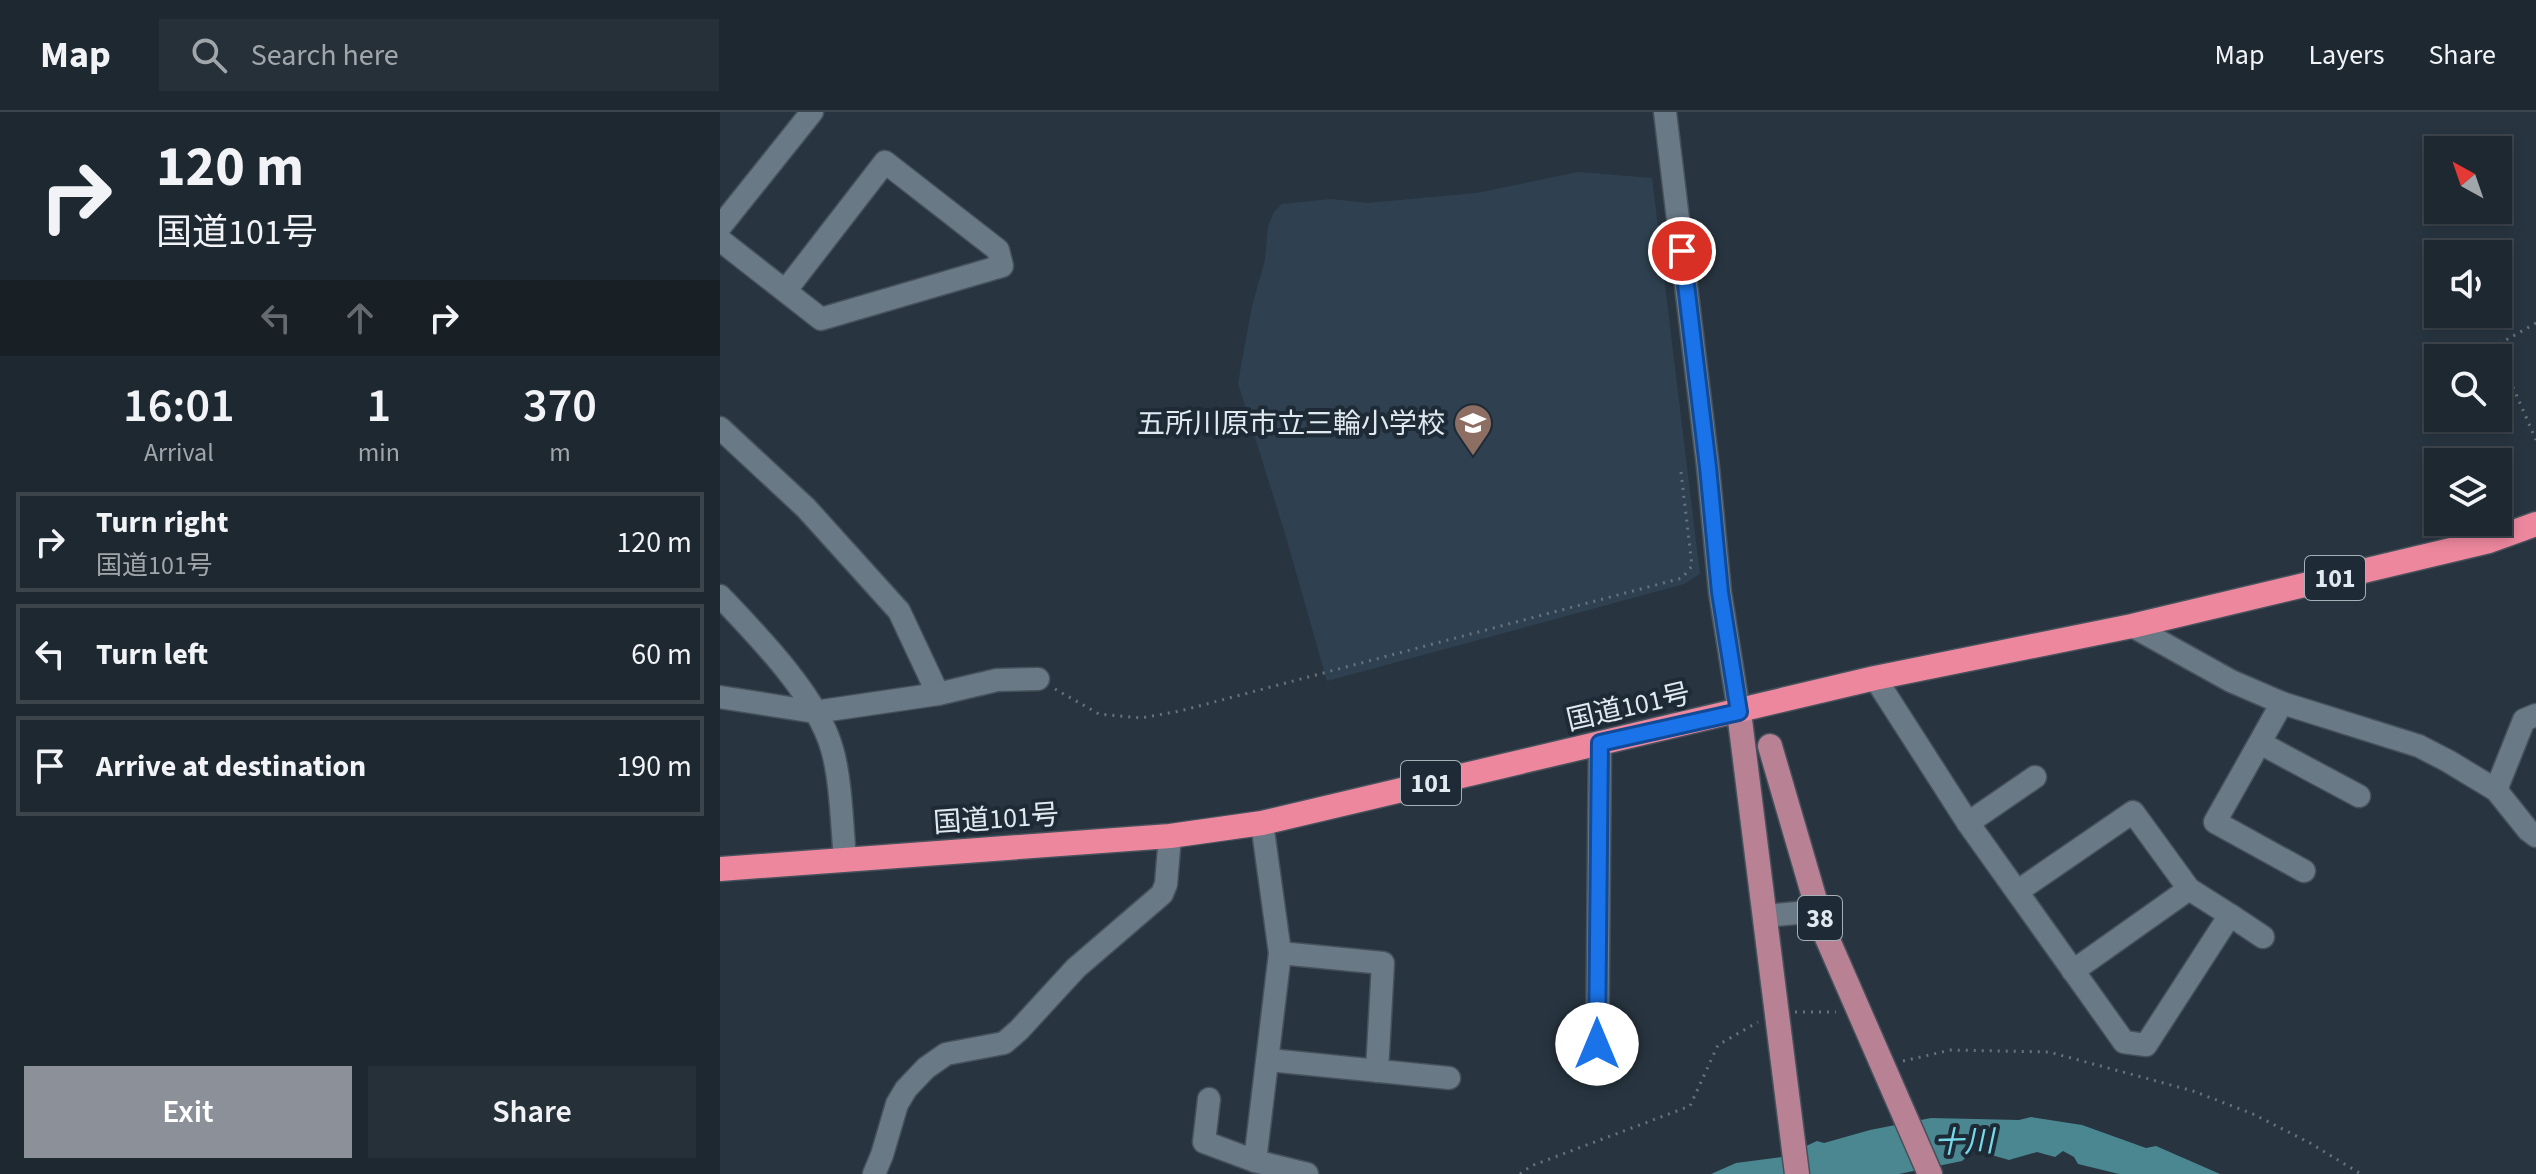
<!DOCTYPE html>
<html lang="en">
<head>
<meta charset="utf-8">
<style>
  :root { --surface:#1e2830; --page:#263038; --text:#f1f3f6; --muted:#a1a6ab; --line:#3c444c; --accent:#8c9099 }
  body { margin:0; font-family:"Source Sans 3","Noto Sans JP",sans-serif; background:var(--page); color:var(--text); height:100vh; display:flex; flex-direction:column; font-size:30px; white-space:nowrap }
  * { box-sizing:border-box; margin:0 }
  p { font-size:26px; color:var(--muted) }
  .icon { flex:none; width:44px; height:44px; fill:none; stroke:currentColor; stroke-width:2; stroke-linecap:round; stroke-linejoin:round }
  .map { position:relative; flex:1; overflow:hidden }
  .side { display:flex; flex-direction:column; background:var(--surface); width:720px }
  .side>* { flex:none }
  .hud { background:#1e2830; color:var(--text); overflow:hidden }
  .needle { width:52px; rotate:320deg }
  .controls { position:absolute; left:1704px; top:24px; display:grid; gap:16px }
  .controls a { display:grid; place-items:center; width:88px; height:88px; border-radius:0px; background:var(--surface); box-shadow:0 4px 12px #0003,0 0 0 2px var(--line); font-size:40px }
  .pin { position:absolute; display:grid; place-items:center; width:68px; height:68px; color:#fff; margin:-34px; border:4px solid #fff; border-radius:50%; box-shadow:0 2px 8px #0007 }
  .me { position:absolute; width:88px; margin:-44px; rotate:0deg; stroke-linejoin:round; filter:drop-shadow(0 0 6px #0008) }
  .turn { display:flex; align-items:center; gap:28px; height:168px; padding:0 24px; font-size:36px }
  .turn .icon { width:104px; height:104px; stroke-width:2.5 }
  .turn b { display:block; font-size:56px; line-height:68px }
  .lanes { display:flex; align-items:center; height:76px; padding:0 24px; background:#0003; justify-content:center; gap:40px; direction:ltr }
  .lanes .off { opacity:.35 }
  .eta { display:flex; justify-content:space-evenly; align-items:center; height:136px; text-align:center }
  .eta b { font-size:48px; font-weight:600; line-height:56px }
  .button { display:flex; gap:16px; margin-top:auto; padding:16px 24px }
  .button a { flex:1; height:92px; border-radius:0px; background:var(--accent); color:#fff; font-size:32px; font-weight:600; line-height:92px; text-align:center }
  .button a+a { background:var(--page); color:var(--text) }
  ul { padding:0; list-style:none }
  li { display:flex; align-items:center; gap:24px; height:100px; margin:0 16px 12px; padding:0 8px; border:4px solid var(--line); border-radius:0px }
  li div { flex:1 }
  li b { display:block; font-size:30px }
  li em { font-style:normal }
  header { display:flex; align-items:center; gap:48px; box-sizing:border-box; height:112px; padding:0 40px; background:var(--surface); border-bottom:2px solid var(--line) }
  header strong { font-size:38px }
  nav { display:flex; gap:44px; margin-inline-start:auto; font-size:28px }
  .search { width:560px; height:72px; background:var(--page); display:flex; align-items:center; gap:20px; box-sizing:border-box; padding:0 28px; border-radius:0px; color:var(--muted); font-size:30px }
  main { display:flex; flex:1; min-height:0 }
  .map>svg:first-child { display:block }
  .built { fill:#2f4150 }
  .water { fill:#4a8791 }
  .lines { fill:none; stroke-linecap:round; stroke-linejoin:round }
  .minor-casing { stroke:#46515b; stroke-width:25 }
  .major-casing { stroke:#46515b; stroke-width:27 }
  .highway-casing { stroke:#46515b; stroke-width:27 }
  .path { stroke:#67727c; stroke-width:3; stroke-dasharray:2 6; stroke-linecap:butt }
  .minor { stroke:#6a7986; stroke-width:22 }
  .major { stroke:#b98194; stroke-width:24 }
  .highway { stroke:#ed879e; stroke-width:24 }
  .route-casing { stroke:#114b97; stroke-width:20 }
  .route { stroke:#1a73e8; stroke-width:14 }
  .labels { text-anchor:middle; stroke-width:8; stroke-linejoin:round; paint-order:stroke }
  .shield { fill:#1e2b36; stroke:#a6b0b8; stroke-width:2 }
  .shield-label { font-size:26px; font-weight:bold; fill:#e0e9f0 }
  .poi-label { font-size:28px; fill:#e0e9f0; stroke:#1e2b36; text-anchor:end }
  .street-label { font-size:28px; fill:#e0e9f0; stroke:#1e2b36 }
  .water-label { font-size:30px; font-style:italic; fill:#76d9ea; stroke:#1e2b36 }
</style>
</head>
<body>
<header>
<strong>Map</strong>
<div class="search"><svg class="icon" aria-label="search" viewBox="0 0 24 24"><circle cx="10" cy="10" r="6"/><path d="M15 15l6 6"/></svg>Search here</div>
<nav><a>Map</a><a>Layers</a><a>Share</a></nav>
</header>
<main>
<section class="side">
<div class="hud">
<div class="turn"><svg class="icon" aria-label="right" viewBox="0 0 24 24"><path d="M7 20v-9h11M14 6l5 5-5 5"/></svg><div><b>120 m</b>国道101号</div></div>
<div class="lanes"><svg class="icon off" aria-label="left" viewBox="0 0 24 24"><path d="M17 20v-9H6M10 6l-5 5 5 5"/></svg><svg class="icon off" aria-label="ahead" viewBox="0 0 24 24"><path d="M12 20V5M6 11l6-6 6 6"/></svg><svg class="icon" aria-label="right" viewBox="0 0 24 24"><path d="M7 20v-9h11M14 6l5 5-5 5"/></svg></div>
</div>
<div class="eta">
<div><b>16:01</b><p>Arrival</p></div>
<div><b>1</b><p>min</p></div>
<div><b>370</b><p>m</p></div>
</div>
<ul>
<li><svg class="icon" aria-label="right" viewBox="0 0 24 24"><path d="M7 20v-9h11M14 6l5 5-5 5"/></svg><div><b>Turn right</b><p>国道101号</p></div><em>120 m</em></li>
<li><svg class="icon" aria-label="left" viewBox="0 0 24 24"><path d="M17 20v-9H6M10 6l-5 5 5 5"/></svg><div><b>Turn left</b></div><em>60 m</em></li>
<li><svg class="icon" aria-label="arrive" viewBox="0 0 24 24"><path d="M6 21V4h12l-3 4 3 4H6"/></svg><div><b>Arrive at destination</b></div><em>190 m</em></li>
</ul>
<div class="button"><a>Exit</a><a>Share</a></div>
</section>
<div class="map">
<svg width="1816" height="1062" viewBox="0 0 1816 1062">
  <rect width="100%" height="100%" fill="#283540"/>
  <!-- built -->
  <polygon class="built" points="858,60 932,66 980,462 964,472 607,569 564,418 518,271 532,194 545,148 548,114 554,100 562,92 611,87 647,91 757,81"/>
  <!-- water -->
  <polygon class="water" points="1311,1005 1362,1013 1426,1036 1436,1034 1500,1062 1399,1062 1358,1052 1354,1045 1343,1039 1335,1045 1317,1040 1289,1048 1254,1038 1242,1049 1179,1062 991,1062 1016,1051 1062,1045 1097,1029 1104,1031 1150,1018 1211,1006 1299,1008"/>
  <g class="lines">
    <!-- minor casing -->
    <g class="minor-casing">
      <g id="minor">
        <polyline points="945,0 988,355 1000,480 1019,600"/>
        <polyline points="0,115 92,0"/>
        <polyline points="0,128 101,207 282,154 278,138 165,50 66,178"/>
        <polyline points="0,316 86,396 179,499 218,582 95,600 0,585"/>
        <path d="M0 484C37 523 98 585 112 637 121 667 122 715 125 747"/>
        <polyline points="1412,514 1511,569 1562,591 1699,634 1728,649 1776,678 1808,718 1816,724"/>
        <polyline points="1155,566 1248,711 1404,930 1426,933 1510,803 1469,777 1413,700 1298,779"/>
        <polyline points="218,582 277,568 318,567"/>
        <polyline points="1562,591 1495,710 1584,759"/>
        <polyline points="1540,631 1639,684"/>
        <polyline points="1776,678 1804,608 1816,603"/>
        <polyline points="1248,711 1315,665"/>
        <polyline points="1510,803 1543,825"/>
        <polyline points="1045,804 1098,799"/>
        <polyline points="560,841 663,851 657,959"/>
        <polyline points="1353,859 1469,777"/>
        <polyline points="549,948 729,966"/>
        <polyline points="877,962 880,631"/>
        <polyline points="489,987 484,1030 535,1049 587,1062"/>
        <polyline points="535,1049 560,841 542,711"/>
        <polyline points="154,1062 162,1043 177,992 186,977 206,956 226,942 284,931 299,918 356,856 442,782 446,772 450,724"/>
      </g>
    </g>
    <!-- major casing -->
    <g class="major-casing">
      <g id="major">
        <polyline points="1019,600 1077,1062"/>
        <polyline points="1050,634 1104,819 1210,1062"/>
      </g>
    </g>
    <!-- highway casing -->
    <g class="highway-casing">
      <polyline id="highway" points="0,757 450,724 542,711 1155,566 1412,514 1769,429 1816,412"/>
    </g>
    <!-- path -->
    <g class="path">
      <polyline points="1816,211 1779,232 1786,259 1816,328"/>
      <polyline points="335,577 379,602 421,606 460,599 962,466 972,454 961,360"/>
      <polyline points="1075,900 1116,900"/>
      <polyline points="1183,949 1231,938 1329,940 1473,979 1533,1002 1590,1031 1641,1062"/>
      <polyline points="800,1062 811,1054 970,994 998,933 1038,910"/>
    </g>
    <!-- minor -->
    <use href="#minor" class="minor"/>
    <!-- major -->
    <use href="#major" class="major"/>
    <!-- highway -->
    <use href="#highway" class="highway"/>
  </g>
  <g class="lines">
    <!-- route casing -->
    <g class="route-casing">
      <polyline id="route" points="877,932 880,631 1019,600 1000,480 988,355 962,139"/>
    </g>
    <!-- route -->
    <use href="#route" class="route"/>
  </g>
  <!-- icons -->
  <defs>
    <g id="school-pin" transform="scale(2)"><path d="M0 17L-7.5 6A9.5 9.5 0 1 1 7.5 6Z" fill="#8d6e63" stroke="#1e2b36"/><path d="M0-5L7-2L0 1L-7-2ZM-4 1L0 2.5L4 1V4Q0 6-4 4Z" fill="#fff"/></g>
  </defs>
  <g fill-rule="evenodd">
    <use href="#school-pin" x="753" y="311"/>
  </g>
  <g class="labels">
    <!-- shield labels -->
    <g class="shield">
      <rect x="1585" y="444" width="60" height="44" rx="6"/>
      <rect x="681" y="649" width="60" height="44" rx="6"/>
      <rect x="1078" y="784" width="44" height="44" rx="6"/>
    </g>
    <g class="shield-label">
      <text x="1615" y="475">101</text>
      <text x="711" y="680">101</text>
      <text x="1100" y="815">38</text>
    </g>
    <!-- poi labels -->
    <g class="poi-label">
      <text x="725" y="321">五所川原市立三輪小学校</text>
    </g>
    <!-- street labels -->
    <g class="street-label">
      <text transform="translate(908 594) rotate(-13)" y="10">国道101号</text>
      <text transform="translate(276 706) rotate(-4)" y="10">国道101号</text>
    </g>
    <!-- water labels -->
    <g class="water-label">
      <text transform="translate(1244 1030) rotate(-2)" y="10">十川</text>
    </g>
  </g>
</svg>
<div class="controls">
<a><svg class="needle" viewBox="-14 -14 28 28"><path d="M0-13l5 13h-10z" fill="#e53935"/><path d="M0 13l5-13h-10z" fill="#a1a6ab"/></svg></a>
<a><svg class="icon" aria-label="sound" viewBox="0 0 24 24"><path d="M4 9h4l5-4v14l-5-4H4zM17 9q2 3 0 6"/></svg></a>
<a><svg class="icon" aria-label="search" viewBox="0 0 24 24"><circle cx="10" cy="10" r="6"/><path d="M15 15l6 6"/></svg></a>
<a><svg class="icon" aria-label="layers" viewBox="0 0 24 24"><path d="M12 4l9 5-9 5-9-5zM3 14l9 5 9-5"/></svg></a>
</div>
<div class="pin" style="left:962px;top:139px;background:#d93025"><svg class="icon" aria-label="arrive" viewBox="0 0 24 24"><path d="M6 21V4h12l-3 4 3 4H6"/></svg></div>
<svg class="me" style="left:877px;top:932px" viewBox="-20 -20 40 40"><circle r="19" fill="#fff"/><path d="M0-13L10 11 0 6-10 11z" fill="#1a73e8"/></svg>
</div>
</main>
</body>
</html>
